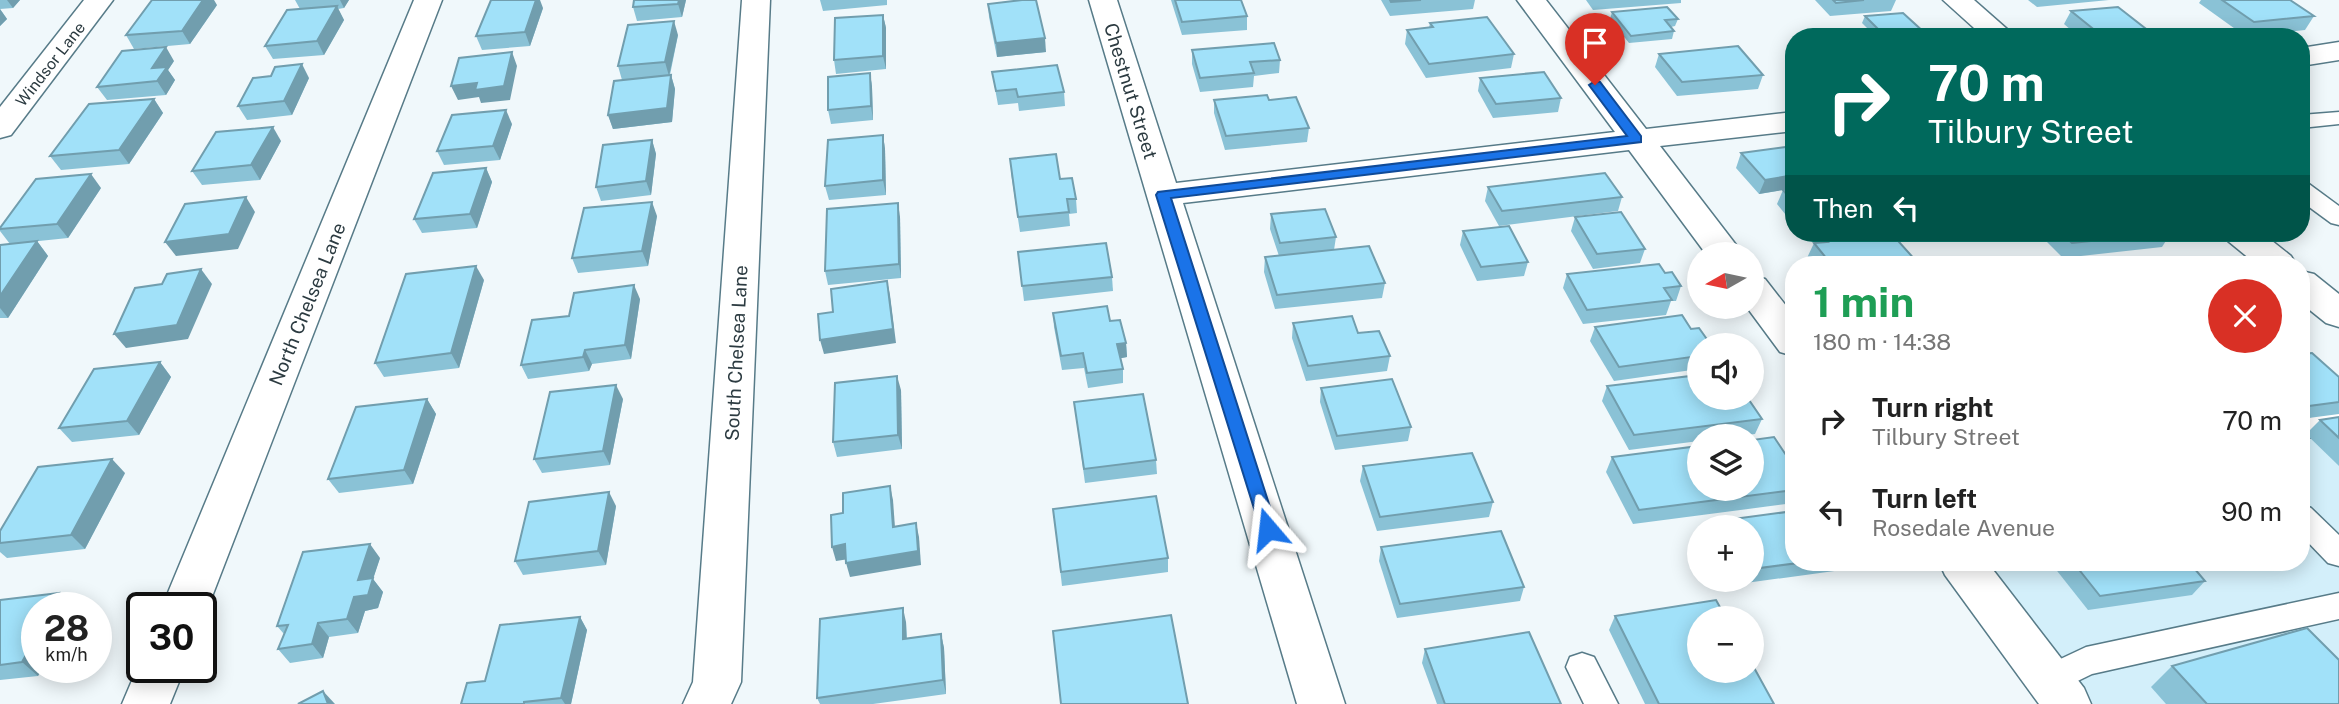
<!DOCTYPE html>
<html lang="en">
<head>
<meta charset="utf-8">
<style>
  :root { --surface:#fff; --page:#f6f6f6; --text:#222; --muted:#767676 }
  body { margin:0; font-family:"Public Sans",sans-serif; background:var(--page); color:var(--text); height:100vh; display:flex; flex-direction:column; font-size:26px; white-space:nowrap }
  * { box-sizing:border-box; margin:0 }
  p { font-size:23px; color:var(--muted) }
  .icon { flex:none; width:38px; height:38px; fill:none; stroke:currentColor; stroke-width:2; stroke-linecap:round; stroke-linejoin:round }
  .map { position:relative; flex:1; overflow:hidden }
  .drawer { position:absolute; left:1785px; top:256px; width:525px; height:315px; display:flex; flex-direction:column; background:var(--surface); border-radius:28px; box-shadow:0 4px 18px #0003 }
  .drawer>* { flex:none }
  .guide { position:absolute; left:1785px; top:28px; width:525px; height:214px; border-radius:28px; box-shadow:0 4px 18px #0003; background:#00695c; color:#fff; overflow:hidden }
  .needle { width:46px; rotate:261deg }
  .controls { position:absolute; left:1687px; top:242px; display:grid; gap:14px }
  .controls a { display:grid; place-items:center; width:77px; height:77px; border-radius:50%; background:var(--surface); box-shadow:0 4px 18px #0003; font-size:35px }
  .speed { position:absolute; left:21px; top:592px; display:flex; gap:14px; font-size:35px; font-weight:700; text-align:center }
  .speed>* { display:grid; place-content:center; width:91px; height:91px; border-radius:50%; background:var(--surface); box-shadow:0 4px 18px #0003; line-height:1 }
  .speed small { font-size:18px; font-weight:400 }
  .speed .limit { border:4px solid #111; border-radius:10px; background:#fff; color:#111 }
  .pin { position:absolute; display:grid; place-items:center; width:60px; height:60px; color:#fff; margin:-72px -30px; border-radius:50% 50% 50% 0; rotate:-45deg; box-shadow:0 0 7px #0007 }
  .pin .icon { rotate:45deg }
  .me { position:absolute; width:77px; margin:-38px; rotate:343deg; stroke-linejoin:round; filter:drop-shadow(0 0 5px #0008) }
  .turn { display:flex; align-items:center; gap:24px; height:147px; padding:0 28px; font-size:32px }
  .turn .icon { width:91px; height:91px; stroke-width:2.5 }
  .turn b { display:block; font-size:49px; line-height:60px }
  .then { display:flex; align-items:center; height:66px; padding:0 28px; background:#0003; gap:14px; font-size:26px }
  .round { display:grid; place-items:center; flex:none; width:74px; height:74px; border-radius:37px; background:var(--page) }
  .headline { display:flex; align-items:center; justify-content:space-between; height:119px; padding:0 28px }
  h1 { font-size:42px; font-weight:700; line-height:52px; color:#1e9e55 }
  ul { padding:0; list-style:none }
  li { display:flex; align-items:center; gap:21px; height:91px; padding:0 28px }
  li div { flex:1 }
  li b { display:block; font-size:26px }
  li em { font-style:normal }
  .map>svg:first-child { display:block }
  .built { fill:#d3effa }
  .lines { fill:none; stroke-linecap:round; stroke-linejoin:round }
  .lane-casing { stroke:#577b88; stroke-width:3 }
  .street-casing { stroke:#577b88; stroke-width:3 }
  .lane { fill:#fff; fill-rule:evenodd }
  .street { fill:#fff; fill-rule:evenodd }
  .wall { fill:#8ac2d6 }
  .shaded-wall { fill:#719eae }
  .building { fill:#a1e1f9; stroke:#719eae; stroke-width:2 }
  .route { fill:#1a73e8; stroke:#114b97; stroke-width:2 }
  .labels { text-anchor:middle; stroke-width:5; stroke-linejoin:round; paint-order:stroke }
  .far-street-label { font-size:16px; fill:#2c3b41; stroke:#fff }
  .street-label { font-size:19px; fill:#2c3b41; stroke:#fff }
</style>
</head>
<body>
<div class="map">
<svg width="2339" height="704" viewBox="0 0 2339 704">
  <rect width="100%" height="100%" fill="#f0f8fb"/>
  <!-- built -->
  <polygon class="built" points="2339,413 2339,704 2093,704 1984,562 2301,562 2301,420"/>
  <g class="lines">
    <!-- lane casing -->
    <g class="lane-casing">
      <g id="lane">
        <polygon points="2339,112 2339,124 2301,128 2301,115"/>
        <polygon points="2301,182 2309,184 2339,206 2339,225 2331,223 2301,201"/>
        <polygon points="2339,412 2339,432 2301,439 2301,419"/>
        <polygon points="2301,504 2311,508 2339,535 2339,566 2328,563 2301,535"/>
        <polygon points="2339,593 2339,619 2092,674 2049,695 2037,690 2033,680 2037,670 2086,647"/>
        <polygon points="1582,653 1594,657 1618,704 1584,704 1566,667 1570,657"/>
      </g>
    </g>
    <!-- street casing -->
    <g class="street-casing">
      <g id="street">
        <polygon points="84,0 113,0 11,135 0,138 0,107"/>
        <polygon points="414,0 442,0 208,607 201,621 201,607 162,607"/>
        <polygon points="742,0 770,0 741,682 731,704 683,704 693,682"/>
        <polygon points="1089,0 1117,0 1176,183 1615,132 1517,0 1546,0 1646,129 1794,112 1794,131 1660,146 1743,254 1706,254 1629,150 1183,203 1345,704 1297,704"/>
        <polygon points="1943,0 1974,0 2016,37 1984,37"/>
        <polygon points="2339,42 2339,60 2301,66 2301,48"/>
        <polygon points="2223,233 2262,233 2291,256 2296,264 2256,264 2228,241"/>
        <polygon points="2301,271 2314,274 2339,294 2339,327 2326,323 2301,303"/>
        <polygon points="1752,276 1765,279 1794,316 1794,356 1780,352 1746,306 1752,306"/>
        <polygon points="1939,562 1987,562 2084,688 2091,704 2039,704 1945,575"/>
        <polygon points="142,657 142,667 185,667 170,704 122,704"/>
      </g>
    </g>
    <!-- lane -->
    <use href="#lane" class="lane"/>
    <!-- street -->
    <use href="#street" class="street"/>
  </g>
  <!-- wall -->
  <g class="wall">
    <polygon points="0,0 20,0 13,8 0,9 7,19 0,26"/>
    <polygon points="295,0 349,0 344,8 338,9 344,20 324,55 273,59 265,46 300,9"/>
    <polygon points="686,0 682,17 637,21 633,7"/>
    <polygon points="820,0 887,0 887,5 823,11"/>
    <polygon points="1171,0 1241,0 1247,16 1247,30 1182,35"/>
    <polygon points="1381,0 1475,0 1473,9 1390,16"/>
    <polygon points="1586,0 1681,0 1681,3 1593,10"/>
    <polygon points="1815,0 1896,0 1891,11 1830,16"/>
    <polygon points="2028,0 2109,0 2037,7"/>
    <polygon points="2201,0 2290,0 2314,16 2305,30 2245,36 2199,3"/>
    <polygon points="988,4 1046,52 997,57 989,17"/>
    <polygon points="217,5 190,44 134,49 126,35"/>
    <polygon points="543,8 530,46 482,50 476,36"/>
    <polygon points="2071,11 2150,32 2147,37 2079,37 2064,24"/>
    <polygon points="1612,12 1678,19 1675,26 1671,27 1674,31 1672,39 1629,43 1610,19"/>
    <polygon points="883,15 886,28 886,69 836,74 834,60"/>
    <polygon points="1865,16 1926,34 1925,37 1876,37 1862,23"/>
    <polygon points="1430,23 1514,54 1511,68 1426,78 1405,44 1407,30 1429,28"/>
    <polygon points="678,35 670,75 671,75 675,89 672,122 613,129 608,115 651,77 622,80 618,66"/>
    <polygon points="1192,50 1280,60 1279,73 1254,76 1253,87 1200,92 1192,64"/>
    <polygon points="1659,54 1763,75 1758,89 1677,96 1655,67"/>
    <polygon points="174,61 168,70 175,80 166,95 107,100 97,87"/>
    <polygon points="992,72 1064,92 1065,106 1019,111 1018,103 998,105"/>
    <polygon points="870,73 872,87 873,120 831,124 828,110"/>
    <polygon points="309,78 292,115 247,120 238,106"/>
    <polygon points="1480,78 1561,98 1558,112 1493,118 1478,91"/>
    <polygon points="154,99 163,113 129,164 61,170 50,156"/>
    <polygon points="1214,100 1269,100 1309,128 1307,142 1225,150 1214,113"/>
    <polygon points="512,124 500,160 444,165 437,151"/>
    <polygon points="883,135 885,149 886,195 829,200 825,186"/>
    <polygon points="652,140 656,154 651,195 601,201 596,187"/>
    <polygon points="281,141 260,180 202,185 192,171"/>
    <polygon points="1741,153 1794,189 1794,225 1777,204 1783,190 1759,194 1736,168"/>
    <polygon points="486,168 492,182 477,228 422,233 414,219"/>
    <polygon points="1011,173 1060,179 1076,199 1077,213 1069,214 1070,226 1020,232"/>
    <polygon points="1488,187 1622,197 1618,211 1499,226 1485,201"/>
    <polygon points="101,188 68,238 10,244 0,231 0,228"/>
    <polygon points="1271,214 1336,237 1334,250 1385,283 1382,298 1275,309 1264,272 1265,257 1279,256 1270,229"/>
    <polygon points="657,216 648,266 578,273 572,258"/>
    <polygon points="900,217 901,278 828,285 825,271"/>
    <polygon points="1575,217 1645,249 1640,263 1593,269 1571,231"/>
    <polygon points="1463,231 1528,262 1524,276 1477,281 1460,245"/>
    <polygon points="1800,233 1821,233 1802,235"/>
    <polygon points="2038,233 2171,233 2162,247 2063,258"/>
    <polygon points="1825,238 1917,262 1916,264 1813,264 1807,258 1814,243 1823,242"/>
    <polygon points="37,241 48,256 8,318 0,318 0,245"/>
    <polygon points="1018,252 1112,277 1113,291 1024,301"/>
    <polygon points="1665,273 1681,286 1676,301 1671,301 1666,315 1583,324 1563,288 1567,274"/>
    <polygon points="484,280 459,368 384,377 375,363"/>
    <polygon points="640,299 631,359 592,364 589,371 528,379 521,365 569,316"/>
    <polygon points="1053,313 1110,321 1126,343 1127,357 1120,358 1123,369 1123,383 1088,388 1084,368 1062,370 1054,327"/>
    <polygon points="1293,323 1358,333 1390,356 1387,371 1306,381 1292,338"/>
    <polygon points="1595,327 1691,329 1699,345 1699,369 1614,381 1590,341"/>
    <polygon points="2301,354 2339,377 2339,414 2301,419"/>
    <polygon points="160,362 171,377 139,435 72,442 59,428"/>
    <polygon points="1607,386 1762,419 1755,434 1738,436 1699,436 1699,441 1629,450 1602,401"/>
    <polygon points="1321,388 1411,427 1408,441 1335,450 1320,402"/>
    <polygon points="901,390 902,449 837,457 833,442"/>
    <polygon points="427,399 436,414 413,484 339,493 328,479"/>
    <polygon points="623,399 610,465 542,473 534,459"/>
    <polygon points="1074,402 1156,460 1157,474 1085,483"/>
    <polygon points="2339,417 2339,466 2306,434 2320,420"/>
    <polygon points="1612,457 1794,467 1794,503 1633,524 1606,472"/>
    <polygon points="1363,466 1493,502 1489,517 1377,531 1360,481"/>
    <polygon points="125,473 85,549 7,558 0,552 0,531"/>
    <polygon points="616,506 606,565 523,575 515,561"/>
    <polygon points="1053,509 1168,558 1168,572 1062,586"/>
    <polygon points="1794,511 1794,562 1853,562 1849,569 1731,585 1728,579 1752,579 1752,527 1709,527 1711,522"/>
    <polygon points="1381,547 1524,587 1520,601 1397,618 1379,561"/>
    <polygon points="380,558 373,579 383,592 378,608 365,611 358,633 329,637 323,658 290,663 278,649 284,634 277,626"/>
    <polygon points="2050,562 2189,562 2205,581 2192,595 2088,610"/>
    <polygon points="59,593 73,607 38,676 0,680 0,600"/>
    <polygon points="1615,616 1774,704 1645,704 1609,630"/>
    <polygon points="580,617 587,630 571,704 461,704 485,681"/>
    <polygon points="906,622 907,639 941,634 944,648 946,694 873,704 820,704 817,698"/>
    <polygon points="1425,649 1561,704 1437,704 1422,663"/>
    <polygon points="2172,666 2339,704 2166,704 2151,687"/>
  </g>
  <!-- shaded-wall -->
  <g class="shaded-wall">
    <polygon points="7,0 20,0 13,8"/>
    <polygon points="203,0 214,0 217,5 190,44 182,31"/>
    <polygon points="340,0 349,0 344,8"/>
    <polygon points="536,0 540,0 543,8 530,46 525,32"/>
    <polygon points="679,0 686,0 682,17 678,4"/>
    <polygon points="337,6 344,20 324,55 317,41"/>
    <polygon points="0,9 7,19 0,26"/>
    <polygon points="883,15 886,28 886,69 883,56"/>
    <polygon points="674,21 678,35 669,76 665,62"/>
    <polygon points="1045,38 1046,52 997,57 996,43"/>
    <polygon points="166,47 174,61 168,70 175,80 166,95 157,81 152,68"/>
    <polygon points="512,52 517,66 510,100 481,103 479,97 458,100 451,86"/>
    <polygon points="302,64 309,78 292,115 284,101"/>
    <polygon points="870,73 872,87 873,120 871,106"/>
    <polygon points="671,75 675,89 672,122 613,129 608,115"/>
    <polygon points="154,99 163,113 129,164 119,150"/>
    <polygon points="506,110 512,124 500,160 493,146"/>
    <polygon points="273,127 281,141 260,180 251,165"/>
    <polygon points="883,135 885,149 886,195 883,180"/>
    <polygon points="652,140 656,154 651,195 646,181"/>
    <polygon points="486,168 492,182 477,228 470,214"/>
    <polygon points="91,174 101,188 68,238 57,224"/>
    <polygon points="1794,175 1794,188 1759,194 1765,180"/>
    <polygon points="246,197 255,212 238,249 176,256 165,242"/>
    <polygon points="652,202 657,216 648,266 642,251"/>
    <polygon points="898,203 900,217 901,278 899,264"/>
    <polygon points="37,241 48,256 8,318 0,308 0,296"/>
    <polygon points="476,266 484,280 459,368 451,353"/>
    <polygon points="201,269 212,284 188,339 126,348 114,334"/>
    <polygon points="887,281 890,295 896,343 824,354 820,340"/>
    <polygon points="634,285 640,299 631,359 625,345"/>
    <polygon points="1126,343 1127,357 1117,359 1117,344"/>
    <polygon points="585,350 592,364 589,371 583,357"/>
    <polygon points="160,362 171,377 139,435 127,421"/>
    <polygon points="897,376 901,390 902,449 898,435"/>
    <polygon points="616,385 623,399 610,465 603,451"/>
    <polygon points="427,399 436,414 413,484 404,470"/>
    <polygon points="112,459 125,473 85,549 71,535"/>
    <polygon points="890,486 893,500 896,541 893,527"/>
    <polygon points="609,492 616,506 606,565 598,551"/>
    <polygon points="916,523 919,537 921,565 850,577 846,563"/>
    <polygon points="370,544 380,558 373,579 383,592 378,608 365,611 358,633 347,619 354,597 358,580"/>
    <polygon points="845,544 849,559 836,561 832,547"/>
    <polygon points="59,593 73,607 51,607"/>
    <polygon points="903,608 906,622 907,653 903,639"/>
    <polygon points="580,617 587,630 571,704 565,704 561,698"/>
    <polygon points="318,623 329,637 323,658 312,644"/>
    <polygon points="941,634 944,648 946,694 943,680"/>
    <polygon points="37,635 37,667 43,667 38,676 22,662"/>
    <polygon points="323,691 335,704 328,704"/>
  </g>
  <!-- building -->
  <g class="building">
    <polygon points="152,0 203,0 182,31 126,35"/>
    <polygon points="491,0 536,0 525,32 476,36"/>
    <polygon points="634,0 679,0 678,4 633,7"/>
    <polygon points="1022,0 1036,0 1045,38 996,43 988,4"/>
    <polygon points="1175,0 1241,0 1247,16 1182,22"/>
    <polygon points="1390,0 1421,0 1391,2"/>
    <polygon points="1833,0 1864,0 1836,3"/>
    <polygon points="2222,0 2290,0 2314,16 2254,22"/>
    <polygon points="337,6 317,41 265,46 287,10"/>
    <polygon points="1667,7 1678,19 1665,20 1674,31 1631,36 1612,12"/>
    <polygon points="2118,7 2150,32 2102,36 2071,11"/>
    <polygon points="1903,13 1926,34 1886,37 1865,16"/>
    <polygon points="883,15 883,56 834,60 835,18"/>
    <polygon points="1487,17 1514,54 1429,64 1407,30 1433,27 1430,23"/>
    <polygon points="674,21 665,62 618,66 628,25"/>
    <polygon points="1274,43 1280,60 1250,62 1254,73 1200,78 1192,50"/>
    <polygon points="1738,46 1763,75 1682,82 1659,54"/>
    <polygon points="166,47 152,68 167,67 157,81 97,87 122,51"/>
    <polygon points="512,52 504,86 475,90 477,83 451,86 459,58"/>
    <polygon points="302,64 284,101 238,106 253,78 271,76 275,67"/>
    <polygon points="1057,65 1064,92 1018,97 1016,89 996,91 992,72"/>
    <polygon points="1544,72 1561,98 1496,104 1480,78"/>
    <polygon points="870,73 871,106 828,110 828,77"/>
    <polygon points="671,75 667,108 608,115 614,81"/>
    <polygon points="1267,95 1269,100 1296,97 1309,128 1226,136 1214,100"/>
    <polygon points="154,99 119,150 50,156 89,104"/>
    <polygon points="506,110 493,146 437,151 452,115"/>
    <polygon points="273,127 251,165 192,171 216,132"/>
    <polygon points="883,135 883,180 825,186 828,140"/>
    <polygon points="652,140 646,181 596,187 603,145"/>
    <polygon points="1794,146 1794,175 1765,180 1741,153"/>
    <polygon points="1056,154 1060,179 1072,178 1076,199 1067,199 1069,212 1018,217 1010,159"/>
    <polygon points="486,168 470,214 414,219 433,173"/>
    <polygon points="1605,173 1622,197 1502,211 1488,187"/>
    <polygon points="91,174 57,224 0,229 0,228 36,179"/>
    <polygon points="1794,189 1794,203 1783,190"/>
    <polygon points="246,197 229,234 165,242 185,204"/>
    <polygon points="652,202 642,251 572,258 584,208"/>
    <polygon points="898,203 899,264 825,271 827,209"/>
    <polygon points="1325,209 1336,237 1280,243 1271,214"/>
    <polygon points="1621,212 1645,249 1597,254 1575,217"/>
    <polygon points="1509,226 1528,262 1481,267 1463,231"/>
    <polygon points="1862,233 1891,233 1917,262 1903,264 1831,264 1814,243 1828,242 1825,238"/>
    <polygon points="2061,233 2169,233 2072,243"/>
    <polygon points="37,241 0,296 0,245"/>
    <polygon points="1106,243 1112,277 1022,286 1018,252"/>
    <polygon points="1369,246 1385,283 1277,295 1265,257"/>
    <polygon points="1659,264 1665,273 1672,272 1681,286 1664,288 1672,300 1587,310 1567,274"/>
    <polygon points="476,266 451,353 375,363 406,274"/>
    <polygon points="201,269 177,325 114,334 135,288 162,284 167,274"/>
    <polygon points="887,281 893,329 820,340 818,314 833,312 831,289"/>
    <polygon points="634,285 625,345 585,350 583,357 521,365 532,320 569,316 574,293"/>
    <polygon points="1107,306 1110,321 1120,320 1126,343 1117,344 1123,369 1087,373 1083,353 1061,356 1053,313"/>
    <polygon points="1682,315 1691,329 1699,328 1711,345 1699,345 1699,356 1619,367 1595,327"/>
    <polygon points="1352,316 1358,333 1379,331 1390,356 1308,366 1293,323"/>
    <polygon points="2312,353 2339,377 2339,402 2301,407 2301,354"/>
    <polygon points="160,362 127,421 59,428 94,369"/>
    <polygon points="1699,375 1699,397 1747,397 1762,419 1634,435 1607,386"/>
    <polygon points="897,376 898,435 833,442 835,383"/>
    <polygon points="1392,379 1411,427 1337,436 1321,388"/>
    <polygon points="616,385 603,451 534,459 550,392"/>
    <polygon points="1143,394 1156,460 1084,469 1074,402"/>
    <polygon points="427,399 404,470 328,479 356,407"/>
    <polygon points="2339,417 2339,438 2320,420"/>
    <polygon points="1774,437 1794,467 1794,490 1639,510 1612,457 1699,446 1699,488 1752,488 1752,440"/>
    <polygon points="1472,453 1493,502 1380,517 1363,466"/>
    <polygon points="112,459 71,535 0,543 0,531 38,467"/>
    <polygon points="890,486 893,527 916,523 918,551 846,563 845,544 832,547 831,515 843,513 843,493"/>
    <polygon points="609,492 598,551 515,561 529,502"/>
    <polygon points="1156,496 1168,558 1061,572 1053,509"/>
    <polygon points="1794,511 1794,562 1806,562 1752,569 1752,527 1714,527 1711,522"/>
    <polygon points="1501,531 1524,587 1400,604 1381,547"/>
    <polygon points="370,544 358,580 373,578 368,595 354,597 347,619 318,623 312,644 278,649 288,625 277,626 303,552"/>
    <polygon points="2073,562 2189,562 2205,581 2100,596"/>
    <polygon points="59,593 51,607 37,607 37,635 22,662 0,665 0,600"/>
    <polygon points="1716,600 1726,618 1699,618 1699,670 1752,670 1752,664 1774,704 1659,704 1615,616"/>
    <polygon points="903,608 903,639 941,634 943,680 817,698 820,619"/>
    <polygon points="1171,615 1188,704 1061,704 1053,631"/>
    <polygon points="580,617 561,698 524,702 524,704 461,704 467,683 485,681 500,625"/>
    <polygon points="2307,628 2339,660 2339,704 2207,704 2172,666"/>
    <polygon points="1529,632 1561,704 1445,704 1425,649"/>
    <polygon points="323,691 328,704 298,704"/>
  </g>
  <!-- route -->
  <polygon class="route" points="1595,81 1600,82 1641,136 1641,142 1171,198 1277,529 1274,534 1268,536 1262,534 1156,195 1158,192 1627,136 1589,85"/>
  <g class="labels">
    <!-- far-street labels -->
    <g class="far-street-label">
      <text transform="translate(50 64) rotate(-52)" y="6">Windsor Lane</text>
    </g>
    <!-- street labels -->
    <g class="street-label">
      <text transform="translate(1131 91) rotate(73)" y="7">Chestnut Street</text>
      <text transform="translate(307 304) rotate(-68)" y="7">North Chelsea Lane</text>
      <text transform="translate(736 353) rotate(-87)" y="7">South Chelsea Lane</text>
    </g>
  </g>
</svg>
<div class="controls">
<a><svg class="needle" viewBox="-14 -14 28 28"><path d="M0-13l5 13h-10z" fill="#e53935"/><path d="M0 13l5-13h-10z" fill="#767676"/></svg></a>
<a><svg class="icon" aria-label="sound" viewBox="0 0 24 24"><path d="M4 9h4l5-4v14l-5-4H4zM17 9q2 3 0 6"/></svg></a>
<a><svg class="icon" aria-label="layers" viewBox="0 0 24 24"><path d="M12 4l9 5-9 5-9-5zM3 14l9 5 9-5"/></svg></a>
<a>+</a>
<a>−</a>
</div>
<div class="speed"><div>28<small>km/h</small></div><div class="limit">30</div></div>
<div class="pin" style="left:1595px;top:85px;background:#d93025"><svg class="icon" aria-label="arrive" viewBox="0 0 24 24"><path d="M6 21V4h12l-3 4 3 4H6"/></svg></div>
<svg class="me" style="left:1268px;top:529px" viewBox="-20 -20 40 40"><path d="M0-17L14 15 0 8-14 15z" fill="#1a73e8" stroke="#fff" stroke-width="4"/></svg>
<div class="guide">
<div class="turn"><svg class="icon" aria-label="right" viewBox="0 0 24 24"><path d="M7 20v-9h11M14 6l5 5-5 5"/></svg><div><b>70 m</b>Tilbury Street</div></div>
<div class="then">Then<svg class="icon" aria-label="left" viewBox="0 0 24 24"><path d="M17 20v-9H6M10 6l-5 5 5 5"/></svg></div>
</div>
<section class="drawer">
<div class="headline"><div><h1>1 min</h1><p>180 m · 14:38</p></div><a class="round" style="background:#d93025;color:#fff"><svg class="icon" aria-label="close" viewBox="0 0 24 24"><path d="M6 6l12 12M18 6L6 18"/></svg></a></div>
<ul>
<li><svg class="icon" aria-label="right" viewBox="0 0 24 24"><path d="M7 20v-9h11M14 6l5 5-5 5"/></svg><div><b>Turn right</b><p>Tilbury Street</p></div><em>70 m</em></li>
<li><svg class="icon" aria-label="left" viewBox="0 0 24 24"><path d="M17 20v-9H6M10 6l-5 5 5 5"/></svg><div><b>Turn left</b><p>Rosedale Avenue</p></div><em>90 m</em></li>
</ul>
</section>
</div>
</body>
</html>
